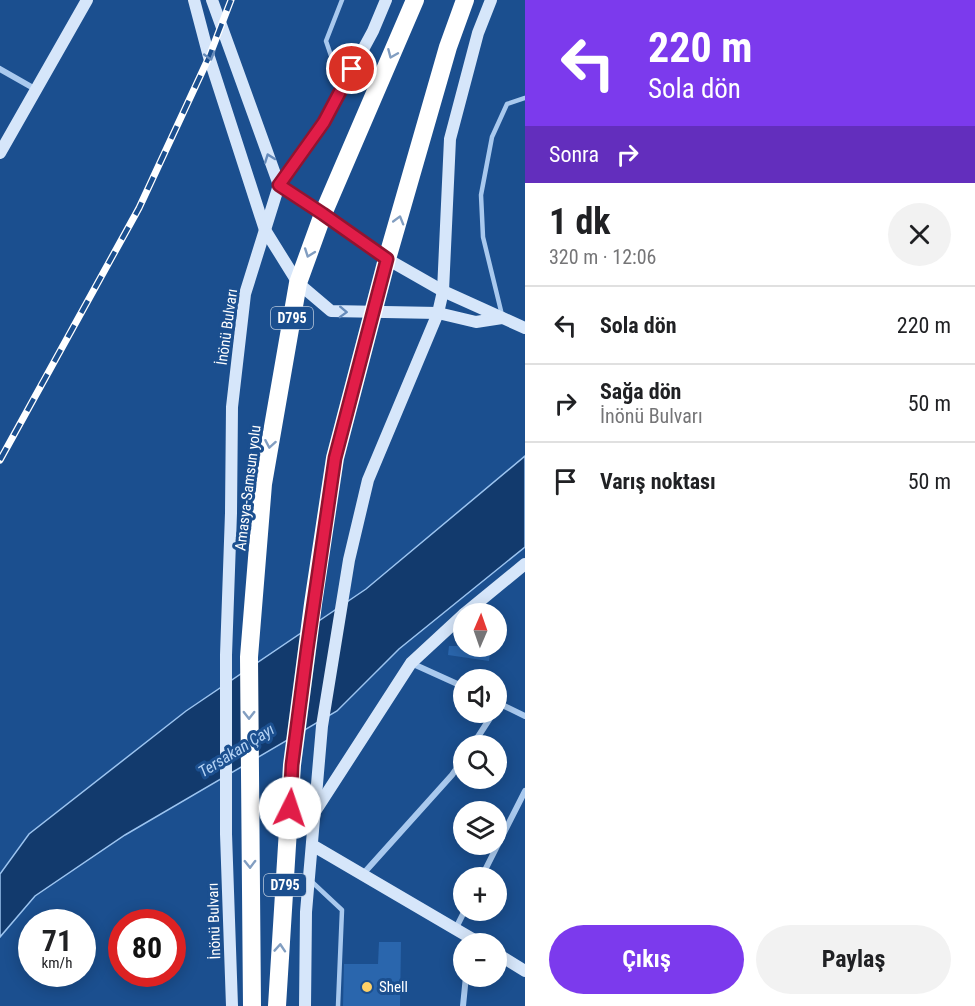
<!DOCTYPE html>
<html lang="tr">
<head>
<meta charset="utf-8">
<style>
  :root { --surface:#fff; --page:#f2f2f2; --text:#202124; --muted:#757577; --line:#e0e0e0; --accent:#7c3aed }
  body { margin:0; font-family:"Roboto Condensed",sans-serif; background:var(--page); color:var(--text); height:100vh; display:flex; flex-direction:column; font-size:22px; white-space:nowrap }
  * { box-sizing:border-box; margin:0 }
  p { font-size:20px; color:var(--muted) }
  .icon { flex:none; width:33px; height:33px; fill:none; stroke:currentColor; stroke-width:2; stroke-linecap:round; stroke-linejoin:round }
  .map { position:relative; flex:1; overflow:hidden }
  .details { display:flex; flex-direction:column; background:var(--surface); width:450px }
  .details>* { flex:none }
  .top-card { background:#7c3aed; color:#fff; overflow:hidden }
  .needle { width:39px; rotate:2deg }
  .fabs { position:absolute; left:453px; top:603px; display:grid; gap:12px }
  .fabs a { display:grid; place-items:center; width:54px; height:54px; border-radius:50%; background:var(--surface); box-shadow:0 3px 15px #0003; font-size:30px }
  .speed { position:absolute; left:18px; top:909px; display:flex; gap:12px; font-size:30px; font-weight:700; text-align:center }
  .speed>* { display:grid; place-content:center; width:78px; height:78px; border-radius:50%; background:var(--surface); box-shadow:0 3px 15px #0003; line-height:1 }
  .speed small { font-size:15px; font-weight:400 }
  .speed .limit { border:9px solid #d22; background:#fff; color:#111 }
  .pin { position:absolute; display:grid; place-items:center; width:51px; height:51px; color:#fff; margin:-26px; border:3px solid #fff; border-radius:50%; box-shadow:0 2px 6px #0007 }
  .me { position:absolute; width:66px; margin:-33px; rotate:4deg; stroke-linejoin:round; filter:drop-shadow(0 0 4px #0008) }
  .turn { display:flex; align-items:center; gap:21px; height:126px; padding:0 24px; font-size:27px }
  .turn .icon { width:78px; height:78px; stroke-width:2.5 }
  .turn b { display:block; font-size:42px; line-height:51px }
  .then { display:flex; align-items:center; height:57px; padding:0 24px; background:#0003; gap:12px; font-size:22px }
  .round { display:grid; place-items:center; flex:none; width:63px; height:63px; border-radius:32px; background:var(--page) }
  .headline { display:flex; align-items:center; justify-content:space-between; height:102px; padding:0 24px }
  h1 { font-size:36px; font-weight:700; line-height:45px }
  .primary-button { display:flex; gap:12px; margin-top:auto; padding:12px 24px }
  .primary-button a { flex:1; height:69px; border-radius:36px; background:var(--accent); color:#fff; font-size:24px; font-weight:700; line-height:69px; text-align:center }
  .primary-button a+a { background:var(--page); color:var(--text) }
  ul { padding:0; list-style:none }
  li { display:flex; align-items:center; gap:18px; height:78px; padding:0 24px; border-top:2px solid var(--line) }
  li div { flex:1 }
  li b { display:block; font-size:22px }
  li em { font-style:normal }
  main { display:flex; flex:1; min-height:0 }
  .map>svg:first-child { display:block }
  .water { fill:#123a6d; stroke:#9cc4f0; stroke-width:1.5 }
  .building { fill:#2a66ad }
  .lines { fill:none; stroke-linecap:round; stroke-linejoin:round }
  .lane { stroke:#a9c9ee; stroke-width:4.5 }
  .street { stroke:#a9c9ee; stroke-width:6 }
  .secondary { stroke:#d6e6fa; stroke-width:12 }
  .highway { stroke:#fff; stroke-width:18 }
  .rail-casing { stroke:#fff; stroke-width:7 }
  .rail { stroke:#1b4f8f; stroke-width:4.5; stroke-dasharray:14; stroke-linecap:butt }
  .oneway { stroke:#829ec1 }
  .oneway2 { stroke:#668bba }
  .route-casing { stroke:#92132f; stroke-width:15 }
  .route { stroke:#e11d48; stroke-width:10 }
  .poi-dot { fill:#ffd166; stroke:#1b4f8f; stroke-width:2 }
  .labels { text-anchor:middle; stroke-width:6; stroke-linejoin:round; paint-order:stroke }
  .shield { fill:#1b4f8f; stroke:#bbcadd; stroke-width:1.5 }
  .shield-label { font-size:14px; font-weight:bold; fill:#fff }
  .street-label { font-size:15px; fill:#fff; stroke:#1b4f8f }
  .poi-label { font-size:15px; fill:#fff; stroke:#1b4f8f; text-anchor:start }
  .water-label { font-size:16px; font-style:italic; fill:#b5d3f5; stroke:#1b4f8f }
</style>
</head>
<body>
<main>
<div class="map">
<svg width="525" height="1006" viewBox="0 0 525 1006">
  <rect width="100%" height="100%" fill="#1b4f8f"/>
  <!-- water -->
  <polygon class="water" points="525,456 525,547 399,649 337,711 125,835 35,896 0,937 0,874 29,834 186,711 366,589"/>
  <!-- building -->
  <g class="building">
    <polygon points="449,646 491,646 489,661 448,655"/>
    <polygon points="379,942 401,942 400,1006 343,1006 344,964 378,964"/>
  </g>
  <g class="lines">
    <!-- lane -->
    <g class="lane">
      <polyline points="341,85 326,41 342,0"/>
      <polyline points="502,315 483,237 481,195 492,137 507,104 525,98"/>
      <polyline points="311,881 342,910 338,1006"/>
    </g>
    <!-- street -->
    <g class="street">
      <polyline points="0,69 35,89"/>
      <polyline points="411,663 464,687"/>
      <polyline points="496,702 525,716"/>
      <polyline points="472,746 494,712"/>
      <polyline points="363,874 452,775 464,758"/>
      <polyline points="481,878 525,791"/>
      <polyline points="456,928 465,910"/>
      <polyline points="463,1006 466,976"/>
    </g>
    <!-- secondary -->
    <g class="secondary">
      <polyline points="194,0 209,57 265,230 298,283 331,311 438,313 476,322 502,318"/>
      <polyline points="212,0 279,185 323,214 387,259 443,291 525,328"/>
      <polyline points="0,153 87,0"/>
      <polyline points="464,614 525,564"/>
      <polyline points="316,810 411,663 464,614"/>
      <polyline points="312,845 481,944"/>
      <polyline points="496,953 525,971"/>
      <polyline points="232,1006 226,834 226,655 231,513 232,407 245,294 279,185 324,122 373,31 386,0"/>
      <polyline points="305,1006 306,912 322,726 349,560 368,480 438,313 443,291 450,139 478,33 491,0"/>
    </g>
    <!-- highway -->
    <g class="highway">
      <polyline points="252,1006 249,657 263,484 298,283 323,214 415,0"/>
      <polyline points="277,1006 292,765 313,604 335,458 387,259 448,47 465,0"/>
    </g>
    <!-- rail casing -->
    <g class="rail-casing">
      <polyline id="rail" points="0,460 139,208 209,57 231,0"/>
    </g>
    <!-- rail -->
    <use href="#rail" class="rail"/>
  </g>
  <!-- one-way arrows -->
  <defs><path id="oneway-chevron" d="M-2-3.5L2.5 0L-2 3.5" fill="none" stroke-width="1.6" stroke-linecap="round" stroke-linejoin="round" transform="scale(1.5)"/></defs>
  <g class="oneway">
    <use href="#oneway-chevron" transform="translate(392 54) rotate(113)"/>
    <use href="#oneway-chevron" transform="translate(399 220) rotate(-74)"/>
    <use href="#oneway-chevron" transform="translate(309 253) rotate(110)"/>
    <use href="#oneway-chevron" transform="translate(270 444) rotate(100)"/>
    <use href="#oneway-chevron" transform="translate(249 715) rotate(90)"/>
    <use href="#oneway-chevron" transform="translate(250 864) rotate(89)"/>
    <use href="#oneway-chevron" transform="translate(280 948) rotate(-86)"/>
  </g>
  <g class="oneway2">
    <use href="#oneway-chevron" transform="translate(210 56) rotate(74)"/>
    <use href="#oneway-chevron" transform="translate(269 158) rotate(-110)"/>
    <use href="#oneway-chevron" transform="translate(343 312) rotate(2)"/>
  </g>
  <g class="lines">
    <!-- route casing -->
    <g class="route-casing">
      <polyline id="route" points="290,808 292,765 307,650 335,458 387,259 323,214 279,185 324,122 352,69"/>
    </g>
    <!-- route -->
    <use href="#route" class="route"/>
  </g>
  <!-- markers -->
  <circle class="poi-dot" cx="367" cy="987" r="6"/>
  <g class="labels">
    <!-- shield labels -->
    <g class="shield">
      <rect x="271" y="307" width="42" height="22" rx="4.5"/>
      <rect x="264" y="874" width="42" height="22" rx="4.5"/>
    </g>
    <g class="shield-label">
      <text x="292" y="323">D795</text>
      <text x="285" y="890">D795</text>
    </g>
    <!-- street labels -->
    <g class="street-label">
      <text transform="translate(227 327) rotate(-82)" y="5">İnönü Bulvarı</text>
      <text transform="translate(248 488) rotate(-83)" y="5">Amasya-Samsun yolu</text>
      <text transform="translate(214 921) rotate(-92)" y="5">İnönü Bulvarı</text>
    </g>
    <!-- poi labels -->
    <g class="poi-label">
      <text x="379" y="992">Shell</text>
    </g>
    <!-- water labels -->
    <g class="water-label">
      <text transform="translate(236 750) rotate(-32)" y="6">Tersakan Çayı</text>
    </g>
  </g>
</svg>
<div class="fabs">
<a><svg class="needle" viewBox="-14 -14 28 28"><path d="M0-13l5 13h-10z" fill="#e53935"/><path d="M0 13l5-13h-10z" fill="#757577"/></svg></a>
<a><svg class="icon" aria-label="sound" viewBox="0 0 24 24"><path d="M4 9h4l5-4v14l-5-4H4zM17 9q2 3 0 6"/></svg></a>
<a><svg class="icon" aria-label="search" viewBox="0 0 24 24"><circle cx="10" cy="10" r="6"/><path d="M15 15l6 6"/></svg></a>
<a><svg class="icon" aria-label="layers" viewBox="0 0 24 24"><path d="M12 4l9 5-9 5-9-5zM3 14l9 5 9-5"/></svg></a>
<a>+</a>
<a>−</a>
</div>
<div class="speed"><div>71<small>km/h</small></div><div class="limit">80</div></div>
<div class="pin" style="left:352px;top:69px;background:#d93025"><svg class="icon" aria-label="arrive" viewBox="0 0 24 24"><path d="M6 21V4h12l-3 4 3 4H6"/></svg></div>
<svg class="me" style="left:290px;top:808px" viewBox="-20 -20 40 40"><circle r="19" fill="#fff"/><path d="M0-13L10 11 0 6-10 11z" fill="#e11d48"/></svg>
</div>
<section class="details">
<div class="top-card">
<div class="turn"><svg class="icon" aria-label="left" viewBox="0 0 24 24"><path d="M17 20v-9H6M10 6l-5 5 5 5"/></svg><div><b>220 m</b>Sola dön</div></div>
<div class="then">Sonra<svg class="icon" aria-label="right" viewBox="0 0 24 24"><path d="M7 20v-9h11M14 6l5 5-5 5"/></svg></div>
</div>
<div class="headline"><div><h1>1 dk</h1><p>320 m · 12:06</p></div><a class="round"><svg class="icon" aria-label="close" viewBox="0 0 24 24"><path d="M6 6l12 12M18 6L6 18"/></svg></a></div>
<ul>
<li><svg class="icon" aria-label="left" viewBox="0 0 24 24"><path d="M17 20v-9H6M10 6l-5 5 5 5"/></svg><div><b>Sola dön</b></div><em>220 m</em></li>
<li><svg class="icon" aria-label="right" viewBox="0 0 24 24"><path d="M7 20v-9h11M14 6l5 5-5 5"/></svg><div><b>Sağa dön</b><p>İnönü Bulvarı</p></div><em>50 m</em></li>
<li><svg class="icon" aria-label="arrive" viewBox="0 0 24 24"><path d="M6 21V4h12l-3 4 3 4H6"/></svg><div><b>Varış noktası</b></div><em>50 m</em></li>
</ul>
<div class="primary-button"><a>Çıkış</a><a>Paylaş</a></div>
</section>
</main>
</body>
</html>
